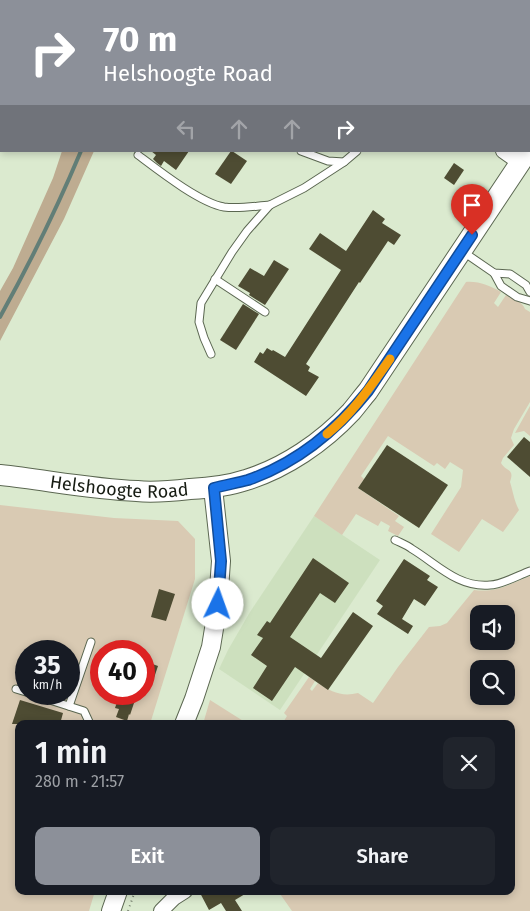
<!DOCTYPE html>
<html lang="en">
<head>
<meta charset="utf-8">
<style>
  :root { --surface:#171b24; --page:#20242c; --text:#f1f3f6; --muted:#9ea1a6; --accent:#8c9099 }
  body { margin:0; font-family:"Fira Sans",sans-serif; background:var(--page); color:var(--text); height:100vh; display:flex; flex-direction:column; font-size:19px; white-space:nowrap }
  * { box-sizing:border-box; margin:0 }
  p { font-size:16px; color:var(--muted) }
  .icon { flex:none; width:28px; height:28px; fill:none; stroke:currentColor; stroke-width:2; stroke-linecap:round; stroke-linejoin:round }
  .map { position:relative; flex:1; overflow:hidden }
  .details { position:absolute; left:15px; top:720px; width:500px; height:175px; display:flex; flex-direction:column; background:var(--surface); border-radius:10px; box-shadow:0 2px 8px #0003 }
  .details>* { flex:none }
  .top-card { position:absolute; left:0px; top:0px; width:530px; height:152px; box-shadow:0 2px 8px #0003; background:#8c9099; color:#fff; overflow:hidden }
  .controls { position:absolute; left:470px; top:605px; display:grid; gap:10px }
  .controls a { display:grid; place-items:center; width:45px; height:45px; border-radius:10px; background:var(--surface); box-shadow:0 2px 8px #0003; font-size:25px }
  .speed { position:absolute; left:15px; top:640px; display:flex; gap:10px; font-size:25px; font-weight:700; text-align:center }
  .speed>* { display:grid; place-content:center; width:65px; height:65px; border-radius:50%; background:var(--surface); box-shadow:0 2px 8px #0003; line-height:1 }
  .speed small { font-size:12px; font-weight:400 }
  .speed .limit { border:8px solid #d22; background:#fff; color:#111 }
  .pin { position:absolute; display:grid; place-items:center; width:42px; height:42px; color:#fff; margin:-51px -21px; border-radius:50% 50% 50% 0; rotate:-45deg; box-shadow:0 0 5px #0007 }
  .pin .icon { rotate:45deg }
  .me { position:absolute; width:55px; margin:-28px; rotate:3deg; stroke-linejoin:round; filter:drop-shadow(0 0 4px #0008) }
  .turn { display:flex; align-items:center; gap:18px; height:105px; padding:0 20px; font-size:22px }
  .turn .icon { width:65px; height:65px; stroke-width:2.5 }
  .turn b { display:block; font-size:35px; line-height:42px }
  .lanes { display:flex; align-items:center; height:48px; padding:0 20px; background:#0003; justify-content:center; gap:25px; direction:ltr }
  .lanes .off { opacity:.35 }
  .round { display:grid; place-items:center; flex:none; width:52px; height:52px; border-radius:10px; background:var(--page) }
  .summary { display:flex; align-items:center; justify-content:space-between; height:85px; padding:0 20px }
  h1 { font-size:30px; font-weight:600; line-height:38px }
  .button { display:flex; gap:10px; margin-top:auto; padding:10px 20px }
  .button a { flex:1; height:58px; border-radius:10px; background:var(--accent); color:#fff; font-size:20px; font-weight:600; line-height:58px; text-align:center }
  .button a+a { background:var(--page); color:var(--text) }
  .map>svg:first-child { display:block }
  .built { fill:#cde0be }
  .green { fill:#d9cab3; fill-rule:evenodd }
  .forest { fill:#beac91 }
  .lines { fill:none; stroke-linecap:round; stroke-linejoin:round }
  .stream { stroke:#627e77; stroke-width:4 }
  .building { fill:#4e4c33 }
  .service-casing { stroke:#5b6751; stroke-width:9 }
  .minor-casing { stroke:#5b6751; stroke-width:16 }
  .tertiary-casing { stroke:#5b6751; stroke-width:20 }
  .secondary-casing { stroke:#5b6751; stroke-width:22 }
  .path { stroke:#737d6c; stroke-width:2; stroke-dasharray:1 4; stroke-linecap:butt }
  .service { stroke:#fff; stroke-width:7 }
  .minor { stroke:#fff; stroke-width:14 }
  .tertiary { stroke:#fff; stroke-width:18 }
  .secondary { stroke:#fff; stroke-width:20 }
  .route-casing { stroke:#114b97; stroke-width:12 }
  .route { stroke:#1a73e8; stroke-width:9 }
  .slow { stroke:#f59e0b; stroke-width:9 }
  .labels { text-anchor:middle; stroke-width:5; stroke-linejoin:round; paint-order:stroke }
  .street-label { font-size:18px; fill:#171c13; stroke:#dbeacf }
</style>
</head>
<body>
<div class="map">
<svg width="530" height="911" viewBox="0 0 530 911">
  <rect width="100%" height="100%" fill="#dbeacf"/>
  <!-- built -->
  <polygon class="built" points="314,516 380,560 280,710 219,669 228,650 250,612"/>
  <!-- green -->
  <g class="green">
    <path d="M466 282C479 281 490 286 501 292L494 303 498 307 506 295C513 300 522 301 525 309L530 312V402L514 429 511 438 514 445 503 458 501 463C506 472 515 468 510 482 513 491 514 501 519 510L503 532 482 519 459 552 431 534 461 487 463 470 450 462 445 469 437 463 434 466 388 436 361 476 364 479 358 488 399 516 395 521 404 527 398 536 388 531 390 526 381 521 378 526 356 514 342 535 314 516Z"/>
    <polygon points="530,406 530,436 524,431 515,433"/>
    <path d="M0 505 114 518 178 521 195 539V579L150 724H19V891H95L89 911H0ZM26 651H69V694H26ZM101 651H144V694H101Z"/>
    <path d="M530 576V911H292L278 891H511V724H282L287 716 284 713 309 677 315 681 310 689 312 691 318 683C331 692 342 697 358 693L373 703 398 667 429 627 440 626 447 623 474 590C496 593 510 584 530 576ZM479 614H506V641H479ZM479 669H506V696H479Z"/>
    <polygon points="210,700 248,724 203,724"/>
  </g>
  <!-- forest -->
  <polygon class="forest" points="62,151 94,151 64,219 0,341 0,291 13,268 53,178"/>
  <g class="lines">
    <!-- stream -->
    <g class="stream">
      <polyline points="115,0 115,1"/>
      <path d="M0 317C30 263 57 208 81 151"/>
    </g>
  </g>
  <!-- building -->
  <g class="building">
    <polygon points="151,151 189,151 176,170 164,161 161,166 157,163 153,159 156,155"/>
    <polygon points="231,151 232,151 247,161 231,184 215,174"/>
    <polygon points="454,163 464,170 454,185 444,178"/>
    <polygon points="373,210 385,219 382,223 401,235 394,245 388,241 360,283 359,282 306,364 310,367 308,371 319,377 306,396 254,362 260,352 263,354 267,348 272,351 273,350 285,357 341,270 309,249 320,233 346,251"/>
    <polygon points="274,260 289,269 265,305 249,295 250,293 238,286 250,268 264,276"/>
    <polygon points="243,304 259,314 236,350 220,340"/>
    <polygon points="524,437 530,442 530,477 507,457"/>
    <polygon points="387,445 448,485 419,528 358,488"/>
    <polygon points="313,558 349,583 335,603 320,593 290,637 321,658 353,612 373,626 328,690 295,667 272,701 253,688 267,666 251,655 263,638 257,635 267,621 270,623"/>
    <polygon points="404,559 430,576 427,580 438,587 425,606 414,599 402,619 413,626 408,634 377,614 383,606 376,601"/>
    <polygon points="159,589 175,594 166,621 151,617"/>
    <polygon points="144,661 158,666 153,681 144,678"/>
    <polygon points="119,696 135,700 130,715 129,714 127,721 116,717 119,709 115,708"/>
    <polygon points="20,700 63,713 60,724 12,724"/>
    <polygon points="199,891 250,891 235,900 242,911 226,911 221,903 209,910"/>
  </g>
  <g class="lines">
    <!-- service casing -->
    <g class="service-casing">
      <g id="service">
        <polyline points="254,1 254,0"/>
        <polyline points="401,1 401,0"/>
        <polyline points="301,151 328,161 344,162 357,151"/>
        <path d="M138 155C158 170 200 203 224 207 239 209 255 206 270 205"/>
        <polyline points="462,251 494,273 510,274 526,285 530,292"/>
        <polyline points="494,273 501,286 517,297 530,301"/>
        <polyline points="215,279 265,312"/>
        <polyline points="211,354 204,338 199,322 201,303 232,252 247,231 270,205 304,188 344,162"/>
        <path d="M395 540C401 543 407 545 412 549 437 564 458 588 490 585 501 585 519 575 530 571"/>
        <polyline points="16,689 26,692"/>
        <polyline points="31,694 84,711 90,724"/>
        <polyline points="69,706 91,642"/>
      </g>
    </g>
    <!-- minor casing -->
    <g class="minor-casing">
      <g id="minor">
        <polyline points="443,1 443,0"/>
        <polyline points="529,99 530,97"/>
        <polyline points="503,151 520,163"/>
        <polyline points="161,911 174,898 185,891"/>
      </g>
    </g>
    <!-- tertiary casing -->
    <g class="tertiary-casing">
      <g id="tertiary">
        <polyline points="184,724 194,699 211,647 218,604 221,561 213,488"/>
        <polyline points="111,911 118,891"/>
      </g>
    </g>
    <!-- secondary casing -->
    <g class="secondary-casing">
      <g id="secondary">
        <path id="s1" d="M0 475C46 480 91 489 137 491 154 493 172 491 190 489 209 488 228 486 246 480 285 468 323 442 351 412 357 405 362 398 368 391L528 151"/>
      </g>
    </g>
    <!-- path -->
    <polyline class="path" points="128,911 135,891"/>
    <!-- service -->
    <use href="#service" class="service"/>
    <!-- minor -->
    <use href="#minor" class="minor"/>
    <!-- tertiary -->
    <use href="#tertiary" class="tertiary"/>
    <!-- secondary -->
    <use href="#secondary" class="secondary"/>
  </g>
  <g class="lines">
    <!-- route casing -->
    <g class="route-casing">
      <path id="route" d="M218 604 221 561 214 488C225 485 237 483 248 480 297 463 335 432 368 391L472 235"/>
    </g>
    <!-- route -->
    <use href="#route" class="route"/>
    <!-- slow -->
    <path class="slow" d="M327 434C353 413 371 386 390 359"/>
  </g>
  <g class="labels">
    <!-- street labels -->
    <g class="street-label">
      <text dy="6" stroke="none"><textPath href="#s1" startOffset="120">Helshoogte Road</textPath></text>
    </g>
  </g>
</svg>
<div class="controls">
<a><svg class="icon" aria-label="sound" viewBox="0 0 24 24"><path d="M4 9h4l5-4v14l-5-4H4zM17 9q2 3 0 6"/></svg></a>
<a><svg class="icon" aria-label="search" viewBox="0 0 24 24"><circle cx="10" cy="10" r="6"/><path d="M15 15l6 6"/></svg></a>
</div>
<div class="speed"><div>35<small>km/h</small></div><div class="limit">40</div></div>
<div class="pin" style="left:472px;top:235px;background:#d93025"><svg class="icon" aria-label="arrive" viewBox="0 0 24 24"><path d="M6 21V4h12l-3 4 3 4H6"/></svg></div>
<svg class="me" style="left:218px;top:604px" viewBox="-20 -20 40 40"><circle r="19" fill="#fff"/><path d="M0-13L10 11 0 6-10 11z" fill="#1a73e8"/></svg>
<div class="top-card">
<div class="turn"><svg class="icon" aria-label="right" viewBox="0 0 24 24"><path d="M7 20v-9h11M14 6l5 5-5 5"/></svg><div><b>70 m</b>Helshoogte Road</div></div>
<div class="lanes"><svg class="icon off" aria-label="left" viewBox="0 0 24 24"><path d="M17 20v-9H6M10 6l-5 5 5 5"/></svg><svg class="icon off" aria-label="ahead" viewBox="0 0 24 24"><path d="M12 20V5M6 11l6-6 6 6"/></svg><svg class="icon off" aria-label="ahead" viewBox="0 0 24 24"><path d="M12 20V5M6 11l6-6 6 6"/></svg><svg class="icon" aria-label="right" viewBox="0 0 24 24"><path d="M7 20v-9h11M14 6l5 5-5 5"/></svg></div>
</div>
<section class="details">
<div class="summary"><div><h1>1 min</h1><p>280 m · 21:57</p></div><a class="round"><svg class="icon" aria-label="close" viewBox="0 0 24 24"><path d="M6 6l12 12M18 6L6 18"/></svg></a></div>
<div class="button"><a>Exit</a><a>Share</a></div>
</section>
</div>
</body>
</html>
